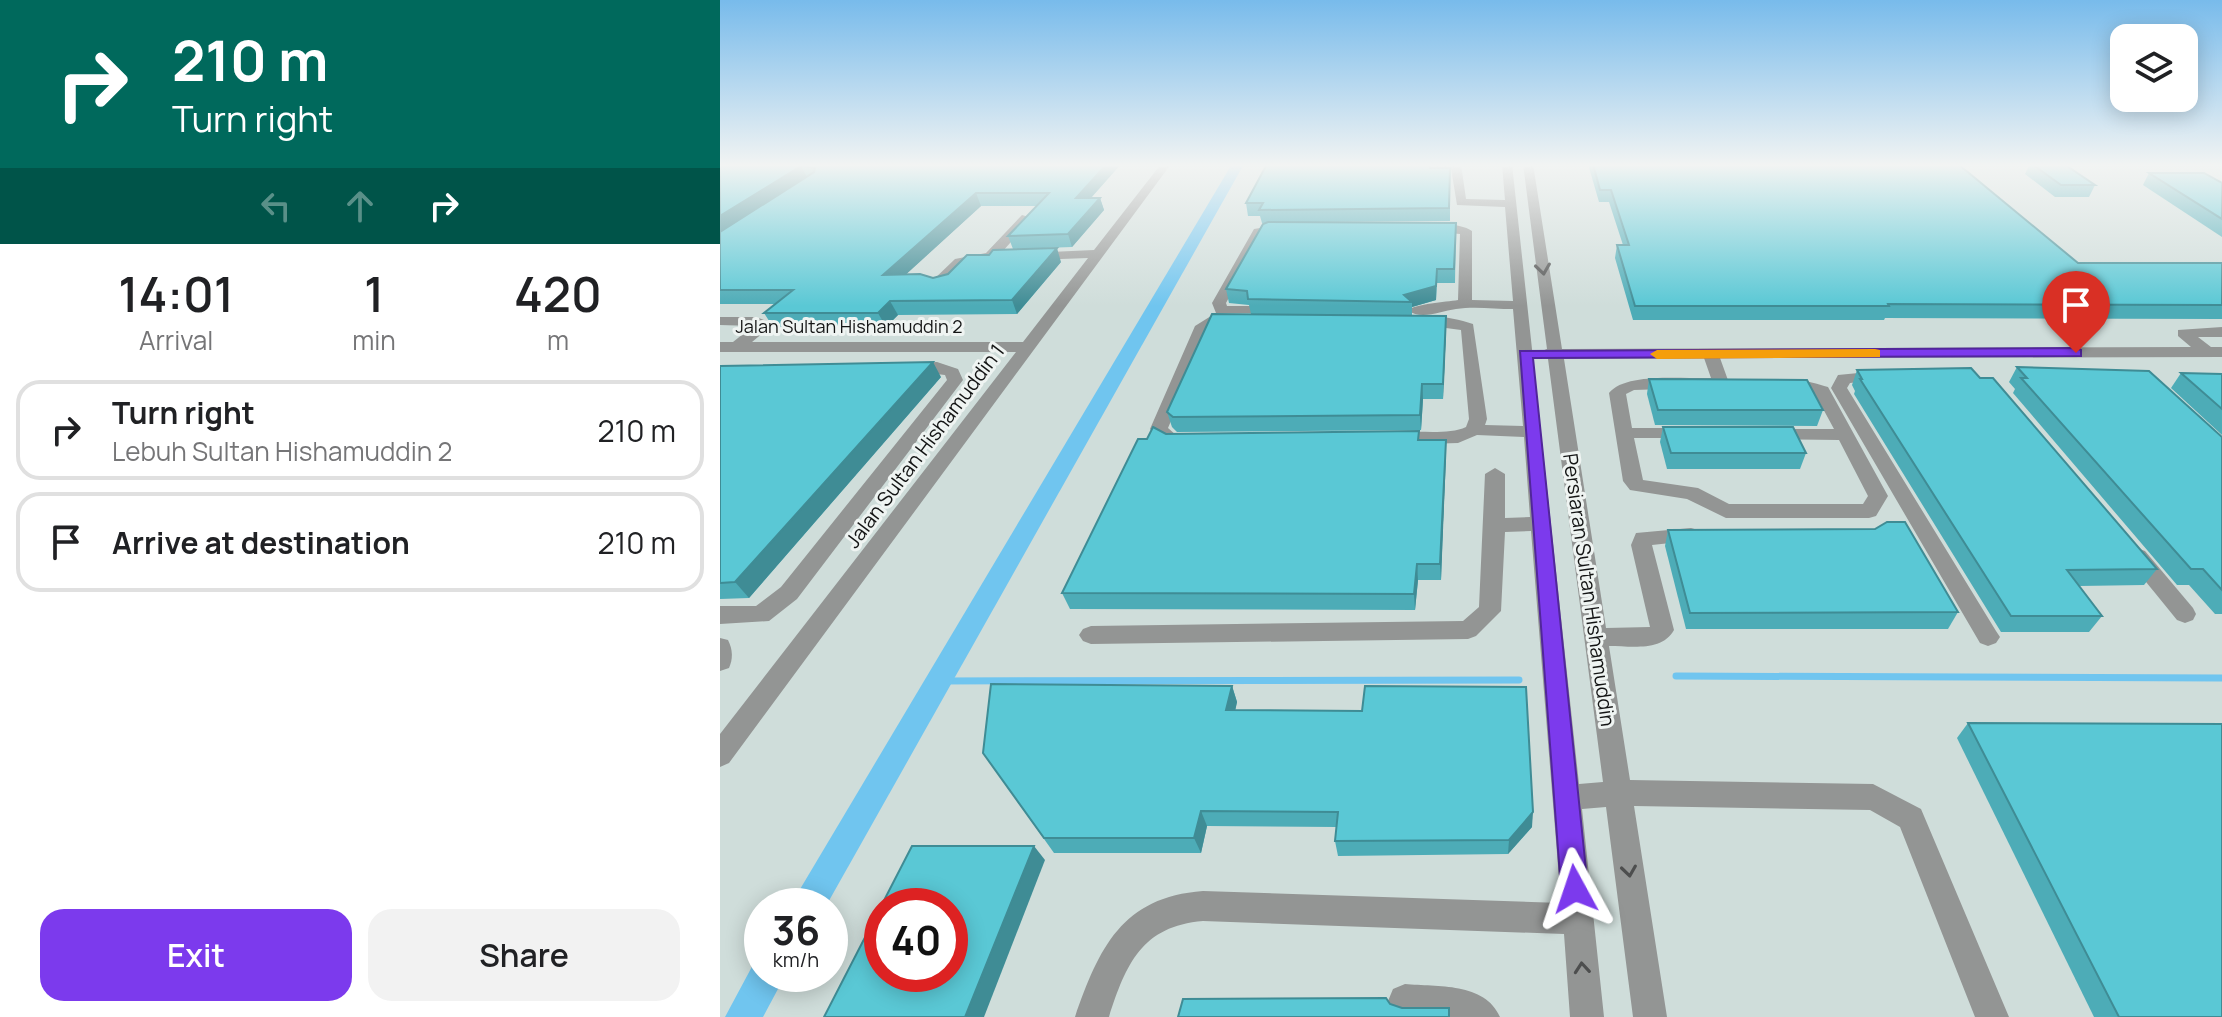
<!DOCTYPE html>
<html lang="en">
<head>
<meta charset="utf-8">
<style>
  :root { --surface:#fff; --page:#f2f2f2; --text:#202124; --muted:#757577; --line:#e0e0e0; --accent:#7c3aed }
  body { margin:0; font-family:Manrope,sans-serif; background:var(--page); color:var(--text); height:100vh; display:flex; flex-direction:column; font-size:30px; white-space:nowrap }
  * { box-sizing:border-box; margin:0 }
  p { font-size:26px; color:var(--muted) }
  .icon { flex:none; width:44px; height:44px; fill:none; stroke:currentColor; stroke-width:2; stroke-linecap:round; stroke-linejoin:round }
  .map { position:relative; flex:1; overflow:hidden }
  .panel { display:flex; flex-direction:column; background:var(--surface); width:720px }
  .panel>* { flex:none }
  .banner { background:#00695c; color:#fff; overflow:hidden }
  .fabs { position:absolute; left:1390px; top:24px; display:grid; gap:16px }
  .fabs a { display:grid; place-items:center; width:88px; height:88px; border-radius:16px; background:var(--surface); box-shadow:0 4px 20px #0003; font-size:40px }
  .speed { position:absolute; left:24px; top:888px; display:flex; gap:16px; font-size:40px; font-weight:700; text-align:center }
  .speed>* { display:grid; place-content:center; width:104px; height:104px; border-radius:50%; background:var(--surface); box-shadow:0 4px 20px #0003; line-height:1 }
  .speed small { font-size:20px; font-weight:400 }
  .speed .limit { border:12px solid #d22; background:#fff; color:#111 }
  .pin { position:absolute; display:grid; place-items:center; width:68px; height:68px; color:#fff; margin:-82px -34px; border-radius:50% 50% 50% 0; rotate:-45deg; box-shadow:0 0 8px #0007 }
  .pin .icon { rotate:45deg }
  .me { position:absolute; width:88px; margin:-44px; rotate:355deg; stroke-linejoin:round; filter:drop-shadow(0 0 6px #0008) }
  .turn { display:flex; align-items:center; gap:28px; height:168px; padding:0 40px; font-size:36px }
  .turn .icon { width:104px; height:104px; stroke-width:2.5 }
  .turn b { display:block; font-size:56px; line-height:68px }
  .lanes { display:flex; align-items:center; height:76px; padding:0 40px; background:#0003; justify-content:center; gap:40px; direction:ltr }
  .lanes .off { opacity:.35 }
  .eta { display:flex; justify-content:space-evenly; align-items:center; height:136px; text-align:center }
  .eta b { font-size:48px; font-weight:600; line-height:56px }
  .cta { display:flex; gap:16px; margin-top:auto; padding:16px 40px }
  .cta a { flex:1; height:92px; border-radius:24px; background:var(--accent); color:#fff; font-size:32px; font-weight:600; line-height:92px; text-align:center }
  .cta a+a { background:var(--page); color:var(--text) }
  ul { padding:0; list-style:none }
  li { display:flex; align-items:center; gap:24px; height:100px; margin:0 16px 12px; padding:0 24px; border:4px solid var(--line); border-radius:24px }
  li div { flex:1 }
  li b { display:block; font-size:30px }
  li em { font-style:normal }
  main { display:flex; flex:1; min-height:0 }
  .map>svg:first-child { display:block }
  .built { fill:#cfddda; fill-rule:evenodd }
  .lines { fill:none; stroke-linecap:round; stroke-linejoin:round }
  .stream { stroke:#70c5ef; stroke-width:7 }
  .canal { fill:#70c5ef; fill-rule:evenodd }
  .minor { fill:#939594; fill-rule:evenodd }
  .wall { fill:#4dacb7 }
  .shaded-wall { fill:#3f8c95 }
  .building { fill:#5ac8d5; stroke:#3f8c95; stroke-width:2; fill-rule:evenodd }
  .oneway { stroke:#4d4e4e }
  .route { fill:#7c3aed; stroke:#51269a; stroke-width:2 }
  .slow { fill:#f59e0b }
  .labels { text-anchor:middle; stroke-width:6; stroke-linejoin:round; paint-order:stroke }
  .far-street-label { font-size:18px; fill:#131414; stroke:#eff4f2 }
  .street-label { font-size:20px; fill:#131414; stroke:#eff4f2 }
</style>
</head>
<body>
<main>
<section class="panel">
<div class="banner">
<div class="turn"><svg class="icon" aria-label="right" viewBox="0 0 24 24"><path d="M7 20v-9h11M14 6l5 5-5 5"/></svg><div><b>210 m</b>Turn right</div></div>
<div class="lanes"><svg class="icon off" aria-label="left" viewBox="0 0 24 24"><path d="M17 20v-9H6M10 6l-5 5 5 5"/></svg><svg class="icon off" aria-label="ahead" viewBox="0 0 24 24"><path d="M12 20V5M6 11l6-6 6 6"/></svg><svg class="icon" aria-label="right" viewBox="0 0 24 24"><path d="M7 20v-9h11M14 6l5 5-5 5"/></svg></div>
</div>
<div class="eta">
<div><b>14:01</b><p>Arrival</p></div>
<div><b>1</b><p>min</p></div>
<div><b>420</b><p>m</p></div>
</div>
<ul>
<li><svg class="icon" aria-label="right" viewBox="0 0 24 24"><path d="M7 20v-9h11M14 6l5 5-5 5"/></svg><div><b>Turn right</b><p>Lebuh Sultan Hishamuddin 2</p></div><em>210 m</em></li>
<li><svg class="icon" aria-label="arrive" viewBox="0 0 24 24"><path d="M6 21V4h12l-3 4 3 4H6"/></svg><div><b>Arrive at destination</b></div><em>210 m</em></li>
</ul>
<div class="cta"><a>Exit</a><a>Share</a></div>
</section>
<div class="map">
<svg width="1502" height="1017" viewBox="0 0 1502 1017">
  <rect width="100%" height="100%" fill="#e1e6e5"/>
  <!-- built -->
  <path class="built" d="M0 164H1502V1017H0ZM42 906H110V974H42ZM162 906H230V974H162Z"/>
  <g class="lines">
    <!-- stream -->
    <g class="stream">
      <polyline points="956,676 1502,678"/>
      <polyline points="218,681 799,680"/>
    </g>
    <!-- canal -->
    <g class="canal">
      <polygon points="512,164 524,164 106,906 70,906"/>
      <polygon points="42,959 42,974 66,974 43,1017 5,1017 35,961"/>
    </g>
    <!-- minor -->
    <g class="minor">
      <polygon points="441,164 451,164 9,763 0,767 0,734 296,352 0,352 0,342 13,342 33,326 0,325 0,317 36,317 49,322 49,328 32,342 303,342 368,258 313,260 306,256 308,253 374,250"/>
      <path d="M705 164H741L746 199 785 200 782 164H792L859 784 883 782 828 359 816 357 814 354 827 349 803 164H813L842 349 1471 347 1458 336V330L1502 327V337H1478L1491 347H1502V357L1000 358 1009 383 1007 387 914 390 906 394 912 428H969L978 433 969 438H914L923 480 978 488 1009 504H1143L1148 496 1119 440 1049 439 1040 434 1049 429H1114L1095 394 1065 390 1057 385C1070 374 1093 383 1108 387L1168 496 1156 516 1149 518H1006L967 499 910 490 903 481 889 393C905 372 965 379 991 378L984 358 844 359 886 628 930 627 911 545 916 533 971 528 978 530 981 535 978 540 932 545 954 630C942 652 911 646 889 646L910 780 1153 784 1201 809 1289 1017H1255L1180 827 1150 810 914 806 947 1017H913L886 807 862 809 884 1017H850L844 934 483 921C422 926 406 964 389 1017H355C379 948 402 897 483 891L841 903 811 531 785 532 781 611 756 636 748 639 371 644 363 641 359 635 363 629 371 626 743 621 759 607 765 474 775 468 785 474V518L810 517 804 437 757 435 738 443 674 445 665 439C679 425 724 438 746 427L749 419 741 330 696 324V318C715 314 735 318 753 324L767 419 765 425 803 426 793 309C775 309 754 306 736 309 720 311 701 321 688 310 696 304 725 302 738 300L740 234 707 231 705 228C715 221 742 224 752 231V300L793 301 785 207 737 205 731 168 710 167Z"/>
      <polygon points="302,215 312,218 275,260 244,265 220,289 210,289 210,283 235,259 266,253"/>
      <polygon points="563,224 569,228 567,231 543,235 506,303 507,306 555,306 560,307 560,313 496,313 492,303 534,229"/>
      <polygon points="491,316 513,316 520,320 518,323 495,324 490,328 448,428 456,435 468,437 471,441 462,447 445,445 430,429 475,326"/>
      <polygon points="217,362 238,369 243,380 77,599 49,621 0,624 0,606 36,606 61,587 227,380 225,375 182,370 182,364"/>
      <polygon points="1159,371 1165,373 1167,376 1165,379 1130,383 1127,388 1276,631 1280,637 1276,643 1268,646 1260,643 1111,388 1118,375"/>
      <polygon points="1417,548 1425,551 1473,608 1476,614 1473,620 1465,623 1457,620 1409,561 1406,556 1409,551"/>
      <path d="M0 638 8 640C13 650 13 659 9 668L0 671Z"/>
      <path d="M685 984C717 987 765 982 780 1017H684L673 1013 668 1001 673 989Z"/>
    </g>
  </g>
  <!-- wall -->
  <g class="wall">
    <polygon points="0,164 401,164 371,198 380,198 384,210 352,247 293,249 288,236 317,206 261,206 185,275 213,278 341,262 297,314 178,315 166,327 53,327 44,313 55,304 0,304"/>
    <polygon points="868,164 1238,164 1358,263 1502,263 1502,319 1165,318 1164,320 913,320 895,258 897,245 903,245 889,202 879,202"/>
    <polygon points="1310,164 1344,164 1375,185 1369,197 1335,197 1305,174"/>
    <polygon points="711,168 730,168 730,221 590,222 736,223 735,283 717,283 716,300 692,307 692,315 726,330 723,399 703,399 701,430 457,432 452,427 447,412 531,314 529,305 509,303 506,289 546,223 542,223 540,216 528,216 526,203"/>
    <polygon points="1429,173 1502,183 1502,237 1423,185"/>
    <polygon points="0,366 221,377 29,598 0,599"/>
    <polygon points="1297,367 1502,437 1502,614 1495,614 1469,585 1457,585 1293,393 1295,389 1289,382"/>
    <polygon points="1137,370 1260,378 1437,569 1424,585 1359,586 1382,616 1369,632 1281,632 1134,394 1135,391 1132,385"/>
    <polygon points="1461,373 1502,374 1502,435 1451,388"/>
    <polygon points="929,379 1103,410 1097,426 935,425 927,394"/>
    <polygon points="943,427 1086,453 1080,469 947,469 940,442"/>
    <polygon points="446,434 726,440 721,580 698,580 695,610 350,609 342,593 427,439"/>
    <polygon points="1155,529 1238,612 1228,629 966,629 945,546 948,530"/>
    <polygon points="512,686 517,702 515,710 812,827 788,854 618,856 615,841 617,827 487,826 481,853 334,853 263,753"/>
    <polygon points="1248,723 1502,1017 1374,1017 1237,738"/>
  </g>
  <!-- shaded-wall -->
  <g class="shaded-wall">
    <polygon points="387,164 401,164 360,210 356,198"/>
    <polygon points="81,166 87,177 0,234 0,216"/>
    <polygon points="256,193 261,206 170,289 163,275"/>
    <polygon points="380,198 384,210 352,247 348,234"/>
    <polygon points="337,248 341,262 297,314 292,300"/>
    <polygon points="717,269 716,300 692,307 692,302 684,295"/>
    <polygon points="170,301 178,315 166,327 158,313"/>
    <polygon points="726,316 726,330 723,399 723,384"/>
    <polygon points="213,362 221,377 29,598 15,582"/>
    <polygon points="702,384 703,399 701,430 700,415"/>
    <polygon points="726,440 726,456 721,580 720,564"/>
    <polygon points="697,564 698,580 695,610 694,594"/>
    <polygon points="512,686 517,702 512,726 506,710"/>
    <polygon points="481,811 487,826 481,853 474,838"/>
    <polygon points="813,812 812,827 788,854 789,840"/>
    <polygon points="314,846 325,860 264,1017 245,1017"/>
  </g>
  <!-- building -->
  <g class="building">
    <polygon points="0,164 387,164 356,198 380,198 348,234 288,236 329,193 256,193 163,275 200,274 213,278 228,274 247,255 269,255 273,250 337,248 292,300 170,301 158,313 44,313 73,290 0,290 0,232 94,172 95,168 81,166 0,216"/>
    <polygon points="547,164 710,164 710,168 730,168 729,208 539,210 543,203 526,203"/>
    <polygon points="873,164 1238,164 1358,263 1502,263 1502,305 1168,304 1169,306 915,306 897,245 909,245 891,190 880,190"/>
    <polygon points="1312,164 1344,164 1375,185 1341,185"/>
    <polygon points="1429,173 1484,173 1502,183 1502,219"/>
    <polygon points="548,222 736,223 734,269 717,269 716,286 684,295 692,302 528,299 527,291 506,289 543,224"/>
    <polygon points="492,314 726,316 723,384 702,384 700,415 453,417 447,412"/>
    <polygon points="213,362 15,582 0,583 0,366"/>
    <polygon points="1297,367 1429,371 1502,437 1502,590 1483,569 1471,569 1301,378 1307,378"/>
    <polygon points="1251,368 1260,378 1273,378 1437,569 1347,570 1382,616 1291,616 1140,379 1142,379 1137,370"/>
    <polygon points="1461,373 1502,374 1502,409"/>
    <polygon points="929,379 1087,380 1103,410 938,410"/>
    <polygon points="433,427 446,434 699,431 698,440 726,440 720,564 697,564 694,594 342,593 418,439 427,439"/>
    <polygon points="943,427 1073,427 1086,453 951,453"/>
    <polygon points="1167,522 1185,522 1238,612 970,613 948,530 1155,529"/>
    <polygon points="271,684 512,686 506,710 642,711 645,686 806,687 813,812 789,840 615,841 618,812 481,811 474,838 324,838 263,753"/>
    <polygon points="1248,723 1502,724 1502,1017 1399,1017"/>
    <path d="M192 846H314L245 1017H104ZM162 906H230V974H162Z"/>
    <polygon points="666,998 670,1004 682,1008 729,1008 729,1017 458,1017 463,999"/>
  </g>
  <!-- one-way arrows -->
  <defs><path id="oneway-chevron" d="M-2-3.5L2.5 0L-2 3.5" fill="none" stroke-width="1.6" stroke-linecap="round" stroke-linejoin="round" transform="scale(2)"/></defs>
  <g class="oneway">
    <use href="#oneway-chevron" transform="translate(823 269) rotate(82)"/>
    <use href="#oneway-chevron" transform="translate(909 871) rotate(82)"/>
    <use href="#oneway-chevron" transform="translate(862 968) rotate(-95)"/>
  </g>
  <!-- sky -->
  <linearGradient id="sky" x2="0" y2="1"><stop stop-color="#78bbeb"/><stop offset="0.54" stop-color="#f2f4f3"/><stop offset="1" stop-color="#f2f4f3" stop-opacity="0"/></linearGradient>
  <rect width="1502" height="306" fill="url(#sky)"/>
  <!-- route -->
  <polygon class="route" points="1356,348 1361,350 1361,356 813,358 868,889 864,898 855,902 845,898 841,889 800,351"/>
  <!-- slow -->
  <polygon class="slow" points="1155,349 1160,350 1160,357 937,359 930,354 937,350"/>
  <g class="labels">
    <!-- far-street labels -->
    <g class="far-street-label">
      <text x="129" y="333">Jalan Sultan Hishamuddin 2</text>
    </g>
    <!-- street labels -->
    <g class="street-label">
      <text transform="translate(205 446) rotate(-53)" y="7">Jalan Sultan Hishamuddin 1</text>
      <text transform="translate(869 590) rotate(82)" y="7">Persiaran Sultan Hishamuddin</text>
    </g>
  </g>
</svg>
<div class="fabs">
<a><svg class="icon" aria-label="layers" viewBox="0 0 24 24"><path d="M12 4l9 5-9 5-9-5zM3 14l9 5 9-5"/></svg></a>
</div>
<div class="speed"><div>36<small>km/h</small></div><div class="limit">40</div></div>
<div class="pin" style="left:1356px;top:353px;background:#d93025"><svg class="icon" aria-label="arrive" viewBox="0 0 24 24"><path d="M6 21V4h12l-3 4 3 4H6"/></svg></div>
<svg class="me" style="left:855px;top:889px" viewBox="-20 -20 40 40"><path d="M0-17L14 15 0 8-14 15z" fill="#7c3aed" stroke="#fff" stroke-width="4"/></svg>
</div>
</main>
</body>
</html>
